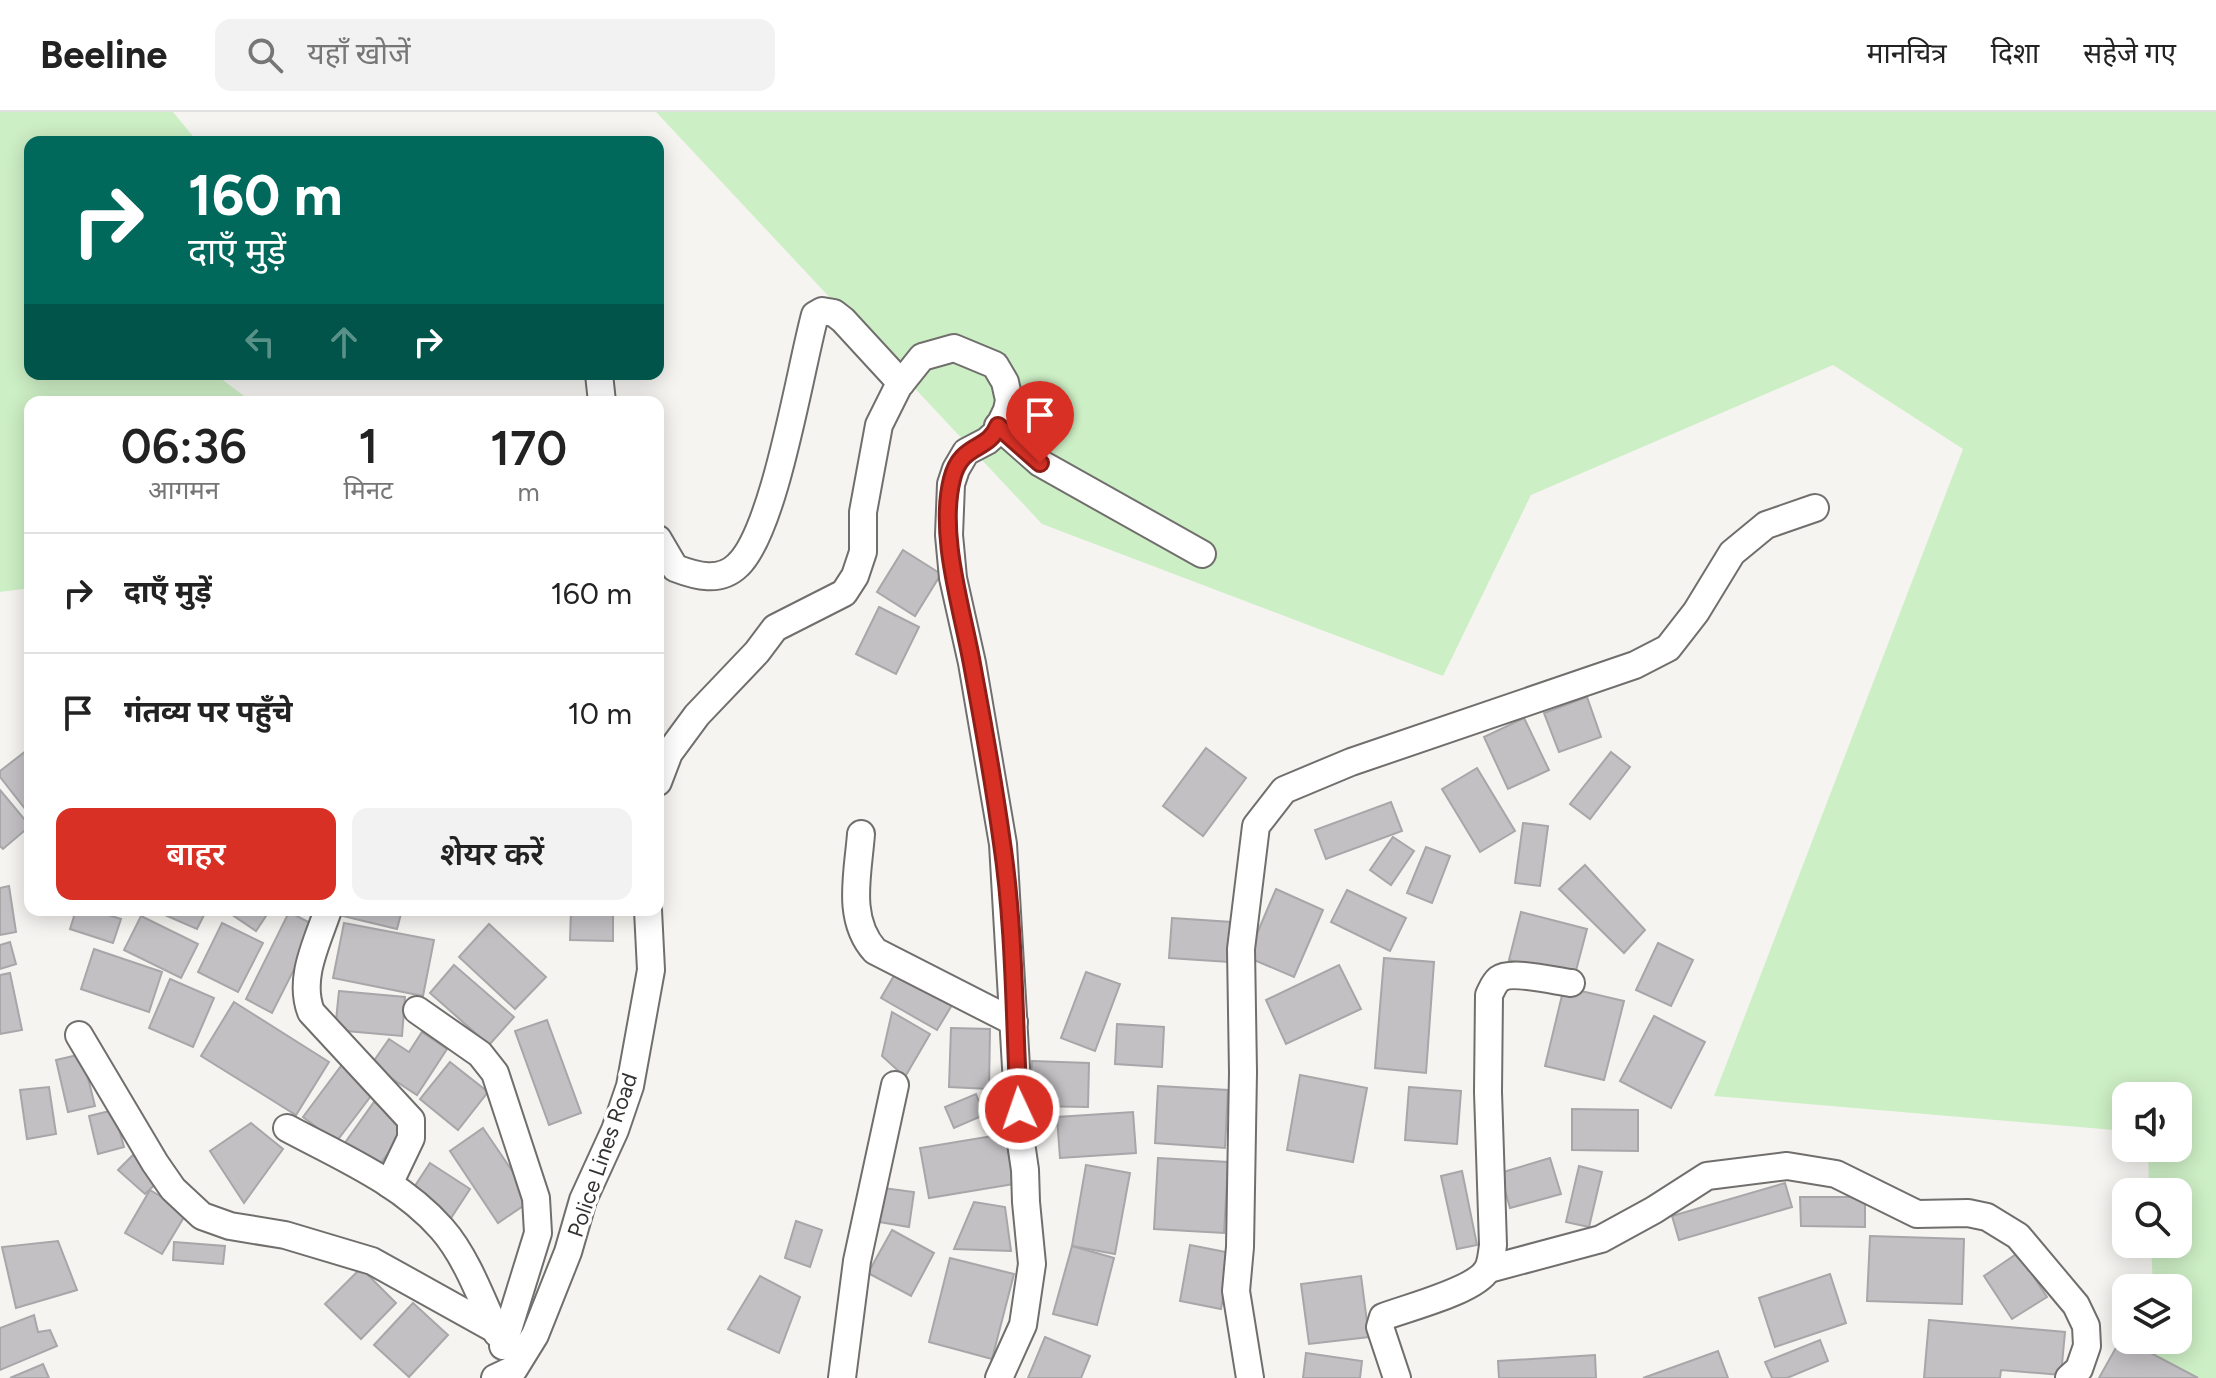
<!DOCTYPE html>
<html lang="hi">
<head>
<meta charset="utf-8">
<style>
  :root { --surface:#fff; --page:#f2f2f2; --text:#222; --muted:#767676; --line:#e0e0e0; --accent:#d93025 }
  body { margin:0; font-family:Figtree,"Noto Sans Devanagari",sans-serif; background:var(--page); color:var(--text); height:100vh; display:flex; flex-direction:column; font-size:30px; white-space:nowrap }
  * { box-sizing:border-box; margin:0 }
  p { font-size:26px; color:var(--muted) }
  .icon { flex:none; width:44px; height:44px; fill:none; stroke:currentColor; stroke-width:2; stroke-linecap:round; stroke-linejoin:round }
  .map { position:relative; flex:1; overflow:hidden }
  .sheet { position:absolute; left:24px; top:284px; width:640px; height:520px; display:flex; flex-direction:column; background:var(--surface); border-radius:16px; box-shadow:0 4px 20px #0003 }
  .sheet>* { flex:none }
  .top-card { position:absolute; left:24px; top:24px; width:640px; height:244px; border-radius:16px; box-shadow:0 4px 20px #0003; background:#00695c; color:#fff; overflow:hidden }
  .fabs { position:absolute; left:2112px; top:970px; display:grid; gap:16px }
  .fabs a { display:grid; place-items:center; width:80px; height:80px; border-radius:16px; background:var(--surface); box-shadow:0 4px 20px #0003; font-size:40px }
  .pin { position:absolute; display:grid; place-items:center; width:68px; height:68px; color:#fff; margin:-82px -34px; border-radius:50% 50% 50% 0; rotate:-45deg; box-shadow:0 0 8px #0007 }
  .pin .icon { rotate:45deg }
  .me { position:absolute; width:88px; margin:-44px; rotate:357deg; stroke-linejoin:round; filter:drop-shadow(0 0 6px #0008) }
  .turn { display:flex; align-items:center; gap:28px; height:168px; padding:0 32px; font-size:36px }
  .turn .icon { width:104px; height:104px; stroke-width:2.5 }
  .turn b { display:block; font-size:56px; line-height:68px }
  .lanes { display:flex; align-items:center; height:76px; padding:0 32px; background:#0003; justify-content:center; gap:40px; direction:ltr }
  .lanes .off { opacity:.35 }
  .eta { display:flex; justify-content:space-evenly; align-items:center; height:136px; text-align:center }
  .eta b { font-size:48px; font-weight:600; line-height:56px }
  .cta { display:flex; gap:16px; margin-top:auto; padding:16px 32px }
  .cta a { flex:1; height:92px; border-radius:16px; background:var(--accent); color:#fff; font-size:32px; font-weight:600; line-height:92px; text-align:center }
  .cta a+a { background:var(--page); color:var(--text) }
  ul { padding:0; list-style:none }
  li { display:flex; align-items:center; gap:24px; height:120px; padding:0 32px; border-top:2px solid var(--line) }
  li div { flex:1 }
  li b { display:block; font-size:30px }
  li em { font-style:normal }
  header { display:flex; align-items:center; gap:48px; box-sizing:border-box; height:112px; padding:0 40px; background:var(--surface); border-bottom:2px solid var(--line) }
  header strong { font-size:38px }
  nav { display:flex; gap:44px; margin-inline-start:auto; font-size:28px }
  .search { width:560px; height:72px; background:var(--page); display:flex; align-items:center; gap:20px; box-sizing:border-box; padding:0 28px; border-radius:16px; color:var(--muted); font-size:30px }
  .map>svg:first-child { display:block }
  .green { fill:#cdefc5 }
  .building { fill:#c2c0c3; stroke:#a7a6a8; stroke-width:2 }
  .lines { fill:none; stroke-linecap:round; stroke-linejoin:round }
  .street-casing { stroke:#716f6d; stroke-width:30 }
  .street { stroke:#fff; stroke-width:26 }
  .route-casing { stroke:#8d1f18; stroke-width:20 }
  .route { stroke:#d93025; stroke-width:14 }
  .labels { text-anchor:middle; stroke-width:7; stroke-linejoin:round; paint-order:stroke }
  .street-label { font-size:22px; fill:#333231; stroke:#fff }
</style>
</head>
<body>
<header>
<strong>Beeline</strong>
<div class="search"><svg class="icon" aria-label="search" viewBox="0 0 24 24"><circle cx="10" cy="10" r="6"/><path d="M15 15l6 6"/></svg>यहाँ खोजें</div>
<nav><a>मानचित्र</a><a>दिशा</a><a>सहेजे गए</a></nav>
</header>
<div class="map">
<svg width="2216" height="1266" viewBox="0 0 2216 1266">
  <rect width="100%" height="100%" fill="#f6f4f1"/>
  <!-- green -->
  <g class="green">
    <polygon points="0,0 173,0 196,28 30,30 30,262 215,262 252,290 30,290 30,476 0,480"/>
    <polygon points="656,0 2216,0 2216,1266 2156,1266 2155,1228 2178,1228 2178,1176 2153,1176 2151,1132 2178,1132 2178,1080 2149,1080 2148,1036 2178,1036 2178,984 2126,984 2126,1019 1714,984 1963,337 1833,253 1531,383 1443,564 1042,412"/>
  </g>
  <!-- building -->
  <g class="building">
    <polygon points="903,438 941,462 915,504 877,480"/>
    <polygon points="879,495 919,515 896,562 856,542"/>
    <polygon points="1587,585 1601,625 1559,640 1544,601"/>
    <polygon points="1524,606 1549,658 1508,677 1484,625"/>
    <polygon points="1206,636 1246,666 1203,724 1163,694"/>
    <polygon points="26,639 30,644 30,703 0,665 0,659"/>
    <polygon points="1611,640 1630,655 1590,707 1570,692"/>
    <polygon points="1477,656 1515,719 1480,740 1442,677"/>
    <polygon points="0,678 30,714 3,737 0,734"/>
    <polygon points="1391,690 1402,719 1326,747 1315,718"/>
    <polygon points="1523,711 1548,714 1540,774 1515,771"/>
    <polygon points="1393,725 1414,739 1391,773 1370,758"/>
    <polygon points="1426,735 1450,744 1432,791 1407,781"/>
    <polygon points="1585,753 1645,818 1624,841 1559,777"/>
    <polygon points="9,774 16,820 0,823 0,776"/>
    <polygon points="1276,777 1323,798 1294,865 1247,845"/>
    <polygon points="1347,778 1406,806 1390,839 1331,810"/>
    <polygon points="76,798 92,798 121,807 113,831 70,817"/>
    <polygon points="161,798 203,798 206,799 197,817 160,801"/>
    <polygon points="225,798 270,798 256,819"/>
    <polygon points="345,798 402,798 397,817 343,804"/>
    <polygon points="571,798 613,798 613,829 570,828"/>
    <polygon points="289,800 316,814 272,901 246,887"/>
    <polygon points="1521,800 1587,817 1574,866 1509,848"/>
    <polygon points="141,804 198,832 181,866 124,838"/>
    <polygon points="1172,806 1232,810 1229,850 1169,846"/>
    <polygon points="222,811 263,831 238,880 198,860"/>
    <polygon points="344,811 434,828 423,884 333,866"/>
    <polygon points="489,812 546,865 515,897 459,845"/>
    <polygon points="10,830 16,852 0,857 0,833"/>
    <polygon points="1658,831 1693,848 1671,894 1636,878"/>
    <polygon points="94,837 162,860 149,900 81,877"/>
    <polygon points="1384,846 1434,850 1426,961 1375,956"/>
    <polygon points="454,853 514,905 489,933 430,881"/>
    <polygon points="1339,853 1361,897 1286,932 1266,888"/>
    <polygon points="899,855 955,888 937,918 881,886"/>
    <polygon points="1086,860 1120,872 1095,939 1061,926"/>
    <polygon points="10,861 22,918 0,922 0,863"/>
    <polygon points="170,867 214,886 193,935 149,916"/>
    <polygon points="1564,875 1624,889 1604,968 1545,954"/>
    <polygon points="339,879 405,885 402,924 335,918"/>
    <polygon points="234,890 329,950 296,1003 201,944"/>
    <polygon points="892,900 930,922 905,965 882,944"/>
    <polygon points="1654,904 1705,930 1671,996 1620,969"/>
    <polygon points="547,908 581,1001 549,1013 515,919"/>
    <polygon points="1117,912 1164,915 1162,955 1115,952"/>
    <polygon points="951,916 990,917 989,977 949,975"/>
    <polygon points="422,920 447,937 417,983 371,953 389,927 409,940"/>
    <polygon points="82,942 95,994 68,1000 56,948"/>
    <polygon points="1032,949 1089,951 1088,995 1030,994"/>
    <polygon points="344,950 377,976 336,1030 303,1005"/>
    <polygon points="450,950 488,980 458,1018 420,987"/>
    <polygon points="1300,963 1367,976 1353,1050 1287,1038"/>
    <polygon points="1158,974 1228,978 1225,1036 1155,1031"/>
    <polygon points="49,975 56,1022 27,1027 20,978"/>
    <polygon points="1409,975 1461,979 1457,1032 1405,1028"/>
    <polygon points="976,982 984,1003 954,1016 945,995"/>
    <polygon points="374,990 408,1014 375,1059 342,1035"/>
    <polygon points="1572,997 1638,998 1638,1039 1572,1038"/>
    <polygon points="114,998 124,1035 98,1042 89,1004"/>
    <polygon points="1133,1000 1136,1041 1060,1046 1057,1005"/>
    <polygon points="251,1011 283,1037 244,1091 210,1039"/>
    <polygon points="483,1016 532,1088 498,1111 450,1039"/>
    <polygon points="1005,1022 1014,1072 929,1086 920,1036"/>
    <polygon points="133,1043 159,1069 145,1082 118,1058"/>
    <polygon points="1158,1046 1228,1050 1224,1121 1154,1117"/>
    <polygon points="1550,1046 1561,1082 1510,1096 1500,1061"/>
    <polygon points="430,1051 470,1077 451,1106 411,1080"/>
    <polygon points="1086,1053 1130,1061 1115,1142 1072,1134"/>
    <polygon points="1579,1054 1602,1060 1589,1115 1566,1110"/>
    <polygon points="1462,1059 1477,1133 1457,1137 1441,1064"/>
    <polygon points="1785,1071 1792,1095 1679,1128 1672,1104"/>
    <polygon points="883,1076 914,1080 909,1115 879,1110"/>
    <polygon points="150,1078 187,1100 162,1142 125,1121"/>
    <polygon points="1800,1085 1865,1085 1865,1115 1801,1114"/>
    <polygon points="974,1090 1005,1095 1011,1139 954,1137"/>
    <polygon points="796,1109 822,1118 810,1155 785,1146"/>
    <polygon points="892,1118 934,1141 911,1184 868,1161"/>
    <polygon points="1870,1124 1964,1127 1962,1192 1867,1189"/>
    <polygon points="58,1129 77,1178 16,1196 2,1135"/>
    <polygon points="174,1130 225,1134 223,1152 173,1148"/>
    <polygon points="1190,1133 1231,1141 1221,1197 1180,1189"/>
    <polygon points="1072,1134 1114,1146 1097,1213 1053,1202"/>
    <polygon points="2018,1141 2047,1185 2012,1207 1984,1164"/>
    <polygon points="950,1146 1014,1162 992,1247 929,1230"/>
    <polygon points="361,1156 396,1191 361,1227 325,1192"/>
    <polygon points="1830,1162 1846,1211 1775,1235 1759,1186"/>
    <polygon points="760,1164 800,1185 779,1241 728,1217"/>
    <polygon points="1361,1164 1369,1225 1309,1232 1301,1172"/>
    <polygon points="413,1191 448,1223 409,1265 374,1233"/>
    <polygon points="34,1203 38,1220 50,1218 57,1234 0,1258 0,1216"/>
    <polygon points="1929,1208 2065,1220 2061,1263 2001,1258 2000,1266 1924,1266"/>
    <polygon points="1045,1225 1090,1244 1081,1266 1028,1266"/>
    <polygon points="2122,1225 2126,1228 2198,1266 2099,1266"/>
    <polygon points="1820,1228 1828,1249 1787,1266 1772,1266 1765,1250"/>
    <polygon points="1718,1239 1728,1266 1643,1266"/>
    <polygon points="1306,1241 1362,1249 1360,1266 1303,1266"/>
    <polygon points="1595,1243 1596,1266 1499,1266 1498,1249"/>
    <polygon points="43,1252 49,1266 10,1266"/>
  </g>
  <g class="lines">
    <!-- street casing -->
    <g class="street-casing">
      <g id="street">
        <polyline points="599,262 602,290"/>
        <polyline points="998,314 1040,351 1202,442"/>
        <path d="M658 427 675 456C696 464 720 471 738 453 775 418 800 258 815 203L822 199 834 201 843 208 901 271"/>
        <polyline points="658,670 669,641 697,603 757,540 775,516 844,481 855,464 863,440 863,400 879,313 898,275 922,245 954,236 995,253 1005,270 1009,288 1007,298 996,321 987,329 966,340 956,357 951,372 949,423 953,466 972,551 1003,732 1020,1024 1025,1058 1026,1090 1032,1152 1023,1213 999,1266"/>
        <path d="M861 722C858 762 846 807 875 839L1014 910"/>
        <path d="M328 798C317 831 298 866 311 900L411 1008V1026L389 1072"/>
        <polyline points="417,898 480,942 495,961 536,1086 538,1121 503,1234"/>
        <polyline points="79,923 155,1051 173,1077 202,1104 230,1114 285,1123 372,1149 496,1218"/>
        <path d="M287 1016C341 1045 401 1070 442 1117 466 1144 482 1188 497 1221"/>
        <polyline points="1489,1157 1601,1127 1654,1098 1707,1064 1787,1054 1836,1062 1917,1102 1968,1101 1987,1105 2018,1124 2076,1193 2086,1214 2087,1234 2079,1257 2069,1266"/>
        <polyline points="495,1266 514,1257 535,1223 568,1140 583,1088 615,1018 630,974 651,858 648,798"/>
        <polyline points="842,1266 857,1149 895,973"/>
        <polyline points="1250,1266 1236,1179 1240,1135 1243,960 1241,837 1256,714 1284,678 1351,650 1635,553 1668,536 1696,500 1732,441 1766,413 1815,396"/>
        <path d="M1397 1266 1380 1215 1383 1205C1406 1196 1475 1179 1487 1158 1491 1152 1492 1141 1493 1133L1488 980 1489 883C1492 877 1494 871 1499 867 1511 858 1555 869 1571 871"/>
      </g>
    </g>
    <!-- street -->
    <use href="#street" class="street"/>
  </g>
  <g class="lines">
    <!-- route casing -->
    <g class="route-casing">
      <path id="route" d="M1019 997C1014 909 1015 819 1002 731 994 672 983 611 972 552 962 496 938 423 952 367 961 330 988 340 998 314L1040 351"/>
    </g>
    <!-- route -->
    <use href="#route" class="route"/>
  </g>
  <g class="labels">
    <!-- street labels -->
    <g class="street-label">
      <text transform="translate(602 1043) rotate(-71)" y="8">Police Lines Road</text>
    </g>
  </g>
</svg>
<div class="fabs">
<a><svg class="icon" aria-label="sound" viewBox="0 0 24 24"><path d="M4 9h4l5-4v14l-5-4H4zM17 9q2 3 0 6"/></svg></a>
<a><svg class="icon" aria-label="search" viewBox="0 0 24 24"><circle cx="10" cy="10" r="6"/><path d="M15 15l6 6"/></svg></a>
<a><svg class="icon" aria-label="layers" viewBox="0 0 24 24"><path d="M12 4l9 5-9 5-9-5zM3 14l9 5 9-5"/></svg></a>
</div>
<div class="pin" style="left:1040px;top:351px;background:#d93025"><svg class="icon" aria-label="arrive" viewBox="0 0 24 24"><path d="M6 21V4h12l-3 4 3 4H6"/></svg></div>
<svg class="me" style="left:1019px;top:997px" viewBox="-20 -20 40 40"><circle r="17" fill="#d93025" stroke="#fff" stroke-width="3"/><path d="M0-11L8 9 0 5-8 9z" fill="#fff"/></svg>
<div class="top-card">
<div class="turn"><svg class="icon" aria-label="right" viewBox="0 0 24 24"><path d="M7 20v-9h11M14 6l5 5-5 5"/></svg><div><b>160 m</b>दाएँ मुड़ें</div></div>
<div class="lanes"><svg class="icon off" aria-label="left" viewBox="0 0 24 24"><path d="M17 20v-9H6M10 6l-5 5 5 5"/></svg><svg class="icon off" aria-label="ahead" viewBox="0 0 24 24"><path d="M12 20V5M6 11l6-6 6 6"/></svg><svg class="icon" aria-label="right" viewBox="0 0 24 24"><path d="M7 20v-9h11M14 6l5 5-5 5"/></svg></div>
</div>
<section class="sheet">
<div class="eta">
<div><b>06:36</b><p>आगमन</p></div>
<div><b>1</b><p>मिनट</p></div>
<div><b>170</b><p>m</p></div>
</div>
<ul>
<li><svg class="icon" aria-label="right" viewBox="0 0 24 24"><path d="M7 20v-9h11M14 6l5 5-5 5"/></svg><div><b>दाएँ मुड़ें</b></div><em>160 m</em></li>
<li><svg class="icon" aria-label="arrive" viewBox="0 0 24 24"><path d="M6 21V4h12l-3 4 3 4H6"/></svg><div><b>गंतव्य पर पहुँचे</b></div><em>10 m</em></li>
</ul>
<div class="cta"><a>बाहर</a><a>शेयर करें</a></div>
</section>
</div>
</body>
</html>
